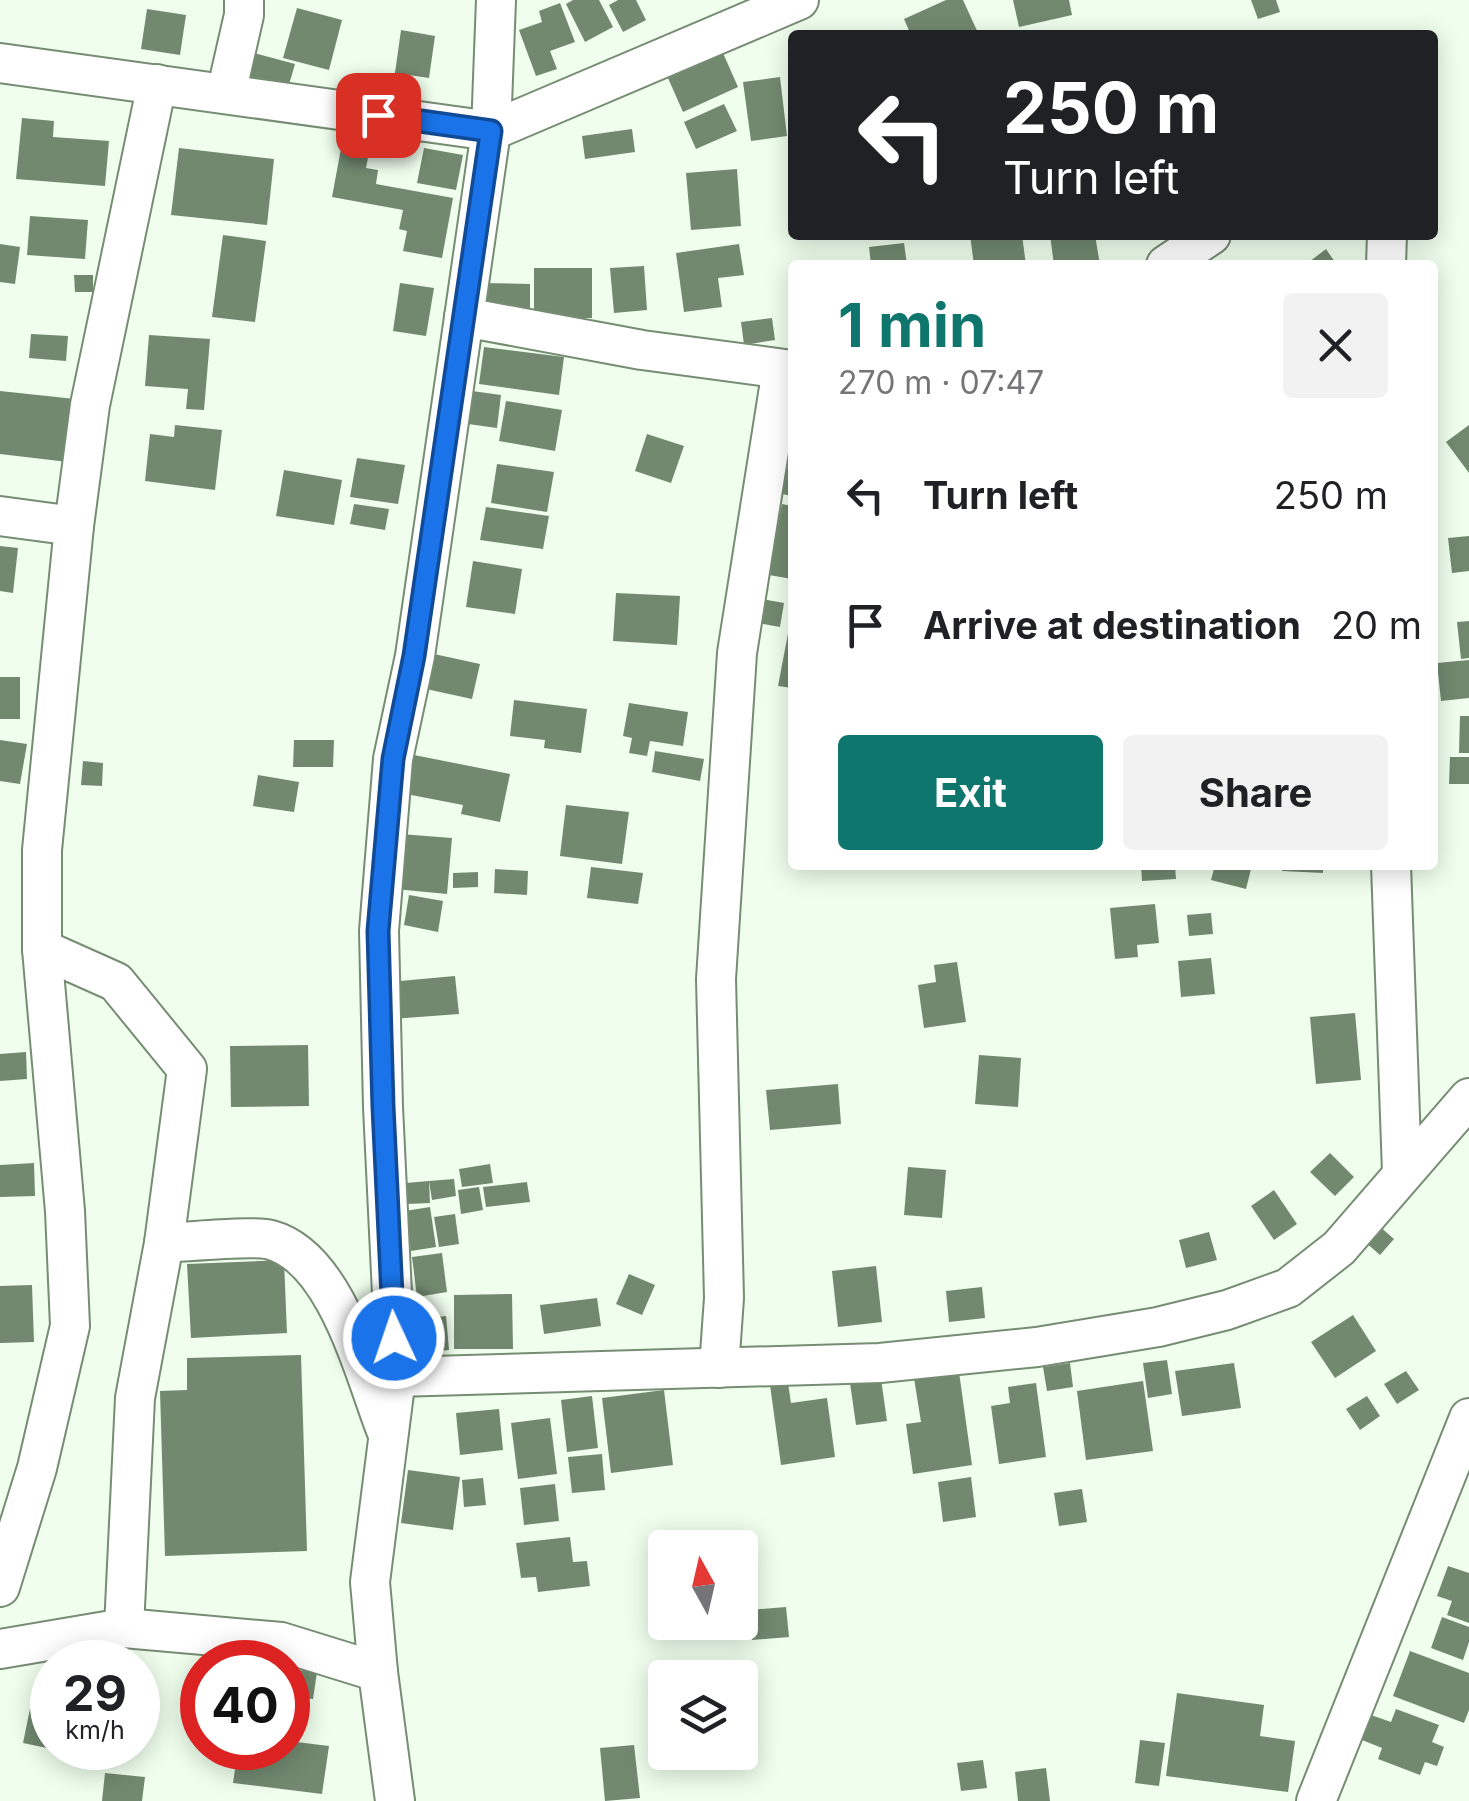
<!DOCTYPE html>
<html lang="en">
<head>
<meta charset="utf-8">
<style>
  :root { --surface:#fff; --page:#f2f2f2; --text:#202124; --muted:#757577; --accent:#0f766e }
  body { margin:0; font-family:Inter,sans-serif; background:var(--page); color:var(--text); height:100vh; display:flex; flex-direction:column; font-size:38px; white-space:nowrap }
  * { box-sizing:border-box; margin:0 }
  p { font-size:32px; color:var(--muted) }
  .icon { flex:none; width:55px; height:55px; fill:none; stroke:currentColor; stroke-width:2; stroke-linecap:round; stroke-linejoin:round }
  .map { position:relative; flex:1; overflow:hidden }
  .drawer { position:absolute; left:788px; top:260px; width:650px; height:610px; display:flex; flex-direction:column; background:var(--surface); border-radius:10px; box-shadow:0 5px 25px #0003 }
  .drawer>* { flex:none }
  .banner { position:absolute; left:788px; top:30px; width:650px; height:210px; border-radius:10px; box-shadow:0 5px 25px #0003; background:#202124; color:#fff; overflow:hidden }
  .needle { width:65px; rotate:352deg }
  .controls { position:absolute; left:648px; top:1530px; display:grid; gap:20px }
  .controls a { display:grid; place-items:center; width:110px; height:110px; border-radius:10px; background:var(--surface); box-shadow:0 5px 25px #0003; font-size:50px }
  .speed { position:absolute; left:30px; top:1640px; display:flex; gap:20px; font-size:50px; font-weight:700; text-align:center }
  .speed>* { display:grid; place-content:center; width:130px; height:130px; border-radius:50%; background:var(--surface); box-shadow:0 5px 25px #0003; line-height:1 }
  .speed small { font-size:25px; font-weight:400 }
  .speed .limit { border:15px solid #d22; background:#fff; color:#111 }
  .pin { position:absolute; display:grid; place-items:center; width:85px; height:85px; color:#fff; margin:-42px; border-radius:20px; box-shadow:0 5px 15px #0006 }
  .me { position:absolute; width:110px; margin:-55px; rotate:357deg; stroke-linejoin:round; filter:drop-shadow(0 0 8px #0008) }
  .turn { display:flex; align-items:center; gap:35px; height:210px; padding:0 50px; font-size:45px }
  .turn .icon { width:130px; height:130px; stroke-width:2.5 }
  .turn b { display:block; font-size:70px; line-height:85px }
  .round { display:grid; place-items:center; flex:none; width:105px; height:105px; border-radius:10px; background:var(--page) }
  .summary { display:flex; align-items:center; justify-content:space-between; height:170px; padding:0 50px }
  h1 { font-size:60px; font-weight:700; line-height:75px; color:var(--accent) }
  .action { display:flex; gap:20px; margin-top:auto; padding:20px 50px }
  .action a { flex:1; height:115px; border-radius:10px; background:var(--accent); color:#fff; font-size:40px; font-weight:700; line-height:115px; text-align:center }
  .action a+a { background:var(--page); color:var(--text) }
  ul { padding:0; list-style:none }
  li { display:flex; align-items:center; gap:30px; height:130px; padding:0 50px }
  li div { flex:1 }
  li b { display:block; font-size:38px }
  li em { font-style:normal }
  .map>svg:first-child { display:block }
  .building { fill:#72896f }
  .lines { fill:none; stroke-linecap:round; stroke-linejoin:round }
  .minor-casing { stroke:#768c73; stroke-width:42 }
  .minor { stroke:#fff; stroke-width:38 }
  .route-casing { stroke:#114b97; stroke-width:25 }
  .route { stroke:#1a73e8; stroke-width:18 }
</style>
</head>
<body>
<div class="map">
<svg width="1469" height="1801" viewBox="0 0 1469 1801">
  <rect width="100%" height="100%" fill="#effeed"/>
  <!-- building -->
  <g class="building">
    <polygon points="573,0 599,0 613,27 585,42 566,4"/>
    <polygon points="618,0 636,0 646,20 623,32 609,5"/>
    <polygon points="946,0 963,0 979,35 911,35 904,19"/>
    <polygon points="1013,0 1069,0 1072,15 1019,27"/>
    <polygon points="1251,0 1276,0 1280,12 1258,19"/>
    <polygon points="560,3 575,42 550,51 557,69 536,76 519,30 542,22 539,11"/>
    <polygon points="297,8 342,20 329,70 283,58"/>
    <polygon points="147,9 186,15 180,55 141,49"/>
    <polygon points="401,30 435,36 429,78 395,73"/>
    <polygon points="254,53 295,64 288,88 247,76"/>
    <polygon points="723,53 738,87 683,112 668,78"/>
    <polygon points="780,77 787,136 751,141 743,82"/>
    <polygon points="724,104 737,131 696,149 684,122"/>
    <polygon points="22,118 54,121 53,137 109,141 105,186 16,179"/>
    <polygon points="632,129 635,152 585,159 582,136"/>
    <polygon points="342,143 370,148 366,168 378,170 376,184 453,198 442,258 403,251 407,231 399,229 403,210 332,197"/>
    <polygon points="179,148 274,159 267,225 171,215"/>
    <polygon points="424,148 463,155 456,190 417,183"/>
    <polygon points="737,169 741,226 691,230 686,173"/>
    <polygon points="30,216 88,220 85,259 27,255"/>
    <polygon points="223,235 266,241 255,322 212,317"/>
    <polygon points="970,235 1022,235 1026,265 974,265"/>
    <polygon points="1050,235 1095,235 1100,265 1054,265"/>
    <polygon points="904,243 907,265 871,265 869,247"/>
    <polygon points="0,244 20,247 15,284 0,282"/>
    <polygon points="739,244 744,275 718,278 722,307 684,312 676,253"/>
    <polygon points="1326,249 1337,265 1305,265"/>
    <polygon points="644,266 647,310 614,313 610,268"/>
    <rect x="534" y="268" width="58" height="50"/>
    <polygon points="74,275 93,275 93,292 75,292"/>
    <polygon points="400,283 434,288 426,336 393,331"/>
    <polygon points="484,283 530,284 530,310 484,310"/>
    <polygon points="772,318 775,340 744,345 741,322"/>
    <polygon points="31,334 68,336 66,361 29,358"/>
    <polygon points="149,335 210,339 204,410 186,409 188,389 145,386"/>
    <polygon points="484,347 564,357 559,395 479,384"/>
    <polygon points="0,391 75,399 68,462 0,454"/>
    <polygon points="472,391 501,395 497,428 468,424"/>
    <polygon points="506,401 562,410 555,451 499,441"/>
    <polygon points="175,425 222,430 215,490 145,481 150,434 174,437"/>
    <polygon points="1469,425 1469,473 1446,442"/>
    <polygon points="647,434 684,446 671,483 635,471"/>
    <polygon points="791,450 792,450 792,496 782,494"/>
    <polygon points="357,458 405,465 398,504 350,497"/>
    <polygon points="497,464 554,472 547,512 491,503"/>
    <polygon points="284,470 342,480 334,525 276,516"/>
    <polygon points="354,504 389,509 385,530 350,524"/>
    <polygon points="782,504 792,506 792,579 769,575"/>
    <polygon points="486,507 549,516 543,549 480,540"/>
    <polygon points="1469,536 1469,571 1452,573 1448,538"/>
    <polygon points="0,546 18,548 13,593 0,591"/>
    <polygon points="473,561 522,569 515,614 466,607"/>
    <polygon points="616,593 680,596 677,645 613,641"/>
    <polygon points="762,599 784,603 780,627 758,623"/>
    <polygon points="791,618 792,619 792,688 778,686"/>
    <polygon points="1469,621 1469,658 1461,659 1457,622"/>
    <polygon points="434,654 480,664 472,699 426,689"/>
    <polygon points="1469,660 1469,698 1441,701 1437,663"/>
    <rect x="0" y="677" width="20" height="42"/>
    <polygon points="514,700 587,709 581,753 544,748 545,740 510,736"/>
    <polygon points="629,703 688,712 683,746 650,741 647,756 629,753 632,738 623,736"/>
    <polygon points="1460,716 1469,716 1469,753 1459,753"/>
    <polygon points="0,740 27,744 20,784 0,781"/>
    <polygon points="294,740 334,740 333,767 293,767"/>
    <polygon points="655,751 704,759 700,781 652,772"/>
    <polygon points="414,755 510,774 500,822 461,814 463,805 406,794"/>
    <polygon points="1450,757 1469,757 1469,784 1449,784"/>
    <polygon points="83,761 103,763 102,786 81,785"/>
    <polygon points="258,775 299,782 294,812 253,806"/>
    <polygon points="566,805 629,812 622,864 560,856"/>
    <polygon points="400,834 452,838 447,894 395,889"/>
    <polygon points="1141,865 1175,865 1176,879 1142,881"/>
    <polygon points="1215,865 1252,865 1246,889 1211,880"/>
    <polygon points="1283,865 1323,865 1323,873 1282,871"/>
    <polygon points="591,867 643,873 638,904 587,898"/>
    <polygon points="495,869 528,871 527,895 494,893"/>
    <polygon points="478,872 478,887 453,888 453,873"/>
    <polygon points="409,895 443,901 438,932 404,925"/>
    <polygon points="1155,904 1159,943 1137,945 1138,957 1115,959 1110,908"/>
    <polygon points="1211,913 1213,934 1189,936 1187,915"/>
    <polygon points="1211,958 1215,994 1181,997 1178,961"/>
    <polygon points="957,962 966,1022 924,1028 918,985 936,982 934,965"/>
    <polygon points="455,976 459,1014 392,1019 389,982"/>
    <polygon points="1355,1013 1361,1080 1316,1084 1310,1017"/>
    <polygon points="308,1045 309,1106 231,1107 230,1046"/>
    <polygon points="26,1052 27,1079 0,1081 0,1054"/>
    <polygon points="979,1055 1021,1058 1018,1107 975,1104"/>
    <polygon points="838,1084 841,1124 770,1130 766,1090"/>
    <polygon points="1330,1153 1354,1177 1335,1196 1310,1172"/>
    <polygon points="34,1163 35,1196 0,1197 0,1165"/>
    <polygon points="490,1164 493,1183 462,1187 459,1169"/>
    <polygon points="908,1167 946,1170 942,1218 904,1215"/>
    <polygon points="454,1179 456,1196 432,1200 429,1181"/>
    <polygon points="429,1181 430,1203 407,1204 406,1183"/>
    <polygon points="527,1182 530,1202 486,1207 483,1187"/>
    <polygon points="479,1187 483,1210 461,1214 458,1190"/>
    <polygon points="1274,1190 1297,1224 1274,1240 1251,1206"/>
    <polygon points="430,1207 436,1247 411,1251 405,1211"/>
    <polygon points="455,1214 459,1244 439,1247 434,1217"/>
    <polygon points="1378,1225 1394,1239 1380,1255 1364,1241"/>
    <polygon points="1209,1232 1217,1260 1186,1268 1179,1240"/>
    <polygon points="442,1253 447,1292 417,1297 412,1257"/>
    <polygon points="284,1260 287,1333 191,1338 187,1264"/>
    <polygon points="876,1266 882,1322 838,1327 832,1271"/>
    <polygon points="629,1274 655,1285 642,1315 616,1304"/>
    <polygon points="32,1285 34,1342 0,1343 0,1286"/>
    <polygon points="982,1287 985,1318 949,1322 946,1291"/>
    <polygon points="512,1294 513,1349 454,1349 454,1295"/>
    <polygon points="597,1298 601,1326 544,1334 540,1305"/>
    <polygon points="1353,1315 1376,1351 1335,1378 1311,1342"/>
    <polygon points="446,1316 449,1350 422,1353 420,1319"/>
    <polygon points="301,1355 307,1551 165,1556 160,1391 187,1390 187,1358"/>
    <polygon points="1167,1360 1172,1394 1148,1398 1143,1363"/>
    <polygon points="1070,1363 1073,1387 1047,1391 1043,1367"/>
    <polygon points="1234,1363 1241,1408 1182,1416 1175,1371"/>
    <polygon points="1406,1371 1419,1390 1397,1404 1384,1384"/>
    <polygon points="959,1372 972,1465 913,1474 906,1424 921,1422 914,1378"/>
    <polygon points="881,1379 887,1421 856,1425 850,1383"/>
    <polygon points="1143,1381 1153,1451 1086,1460 1077,1391"/>
    <polygon points="788,1383 791,1403 827,1398 835,1457 781,1465 770,1385"/>
    <polygon points="1036,1383 1046,1457 999,1464 991,1406 1010,1403 1008,1387"/>
    <polygon points="664,1390 673,1465 611,1473 602,1398"/>
    <polygon points="592,1396 598,1448 567,1452 561,1400"/>
    <polygon points="1367,1396 1380,1416 1360,1430 1346,1409"/>
    <polygon points="499,1409 503,1450 460,1455 456,1413"/>
    <polygon points="550,1418 557,1474 518,1479 511,1423"/>
    <polygon points="602,1454 605,1490 572,1493 568,1457"/>
    <polygon points="408,1470 460,1477 453,1530 401,1523"/>
    <polygon points="971,1477 976,1517 943,1522 938,1482"/>
    <polygon points="483,1478 486,1505 464,1507 462,1480"/>
    <polygon points="555,1484 559,1521 524,1525 520,1488"/>
    <polygon points="1082,1489 1087,1522 1059,1526 1054,1493"/>
    <polygon points="570,1537 573,1562 587,1561 590,1586 538,1592 536,1577 521,1578 516,1543"/>
    <polygon points="1448,1566 1469,1573 1469,1623 1447,1615 1452,1601 1437,1596"/>
    <polygon points="786,1607 789,1637 752,1640 748,1610"/>
    <polygon points="1442,1617 1469,1627 1469,1642 1463,1660 1431,1648"/>
    <polygon points="1410,1651 1469,1673 1469,1710 1464,1723 1393,1696"/>
    <polygon points="288,1669 317,1672 313,1699 288,1696"/>
    <polygon points="1177,1693 1264,1705 1260,1736 1295,1741 1288,1792 1166,1776"/>
    <polygon points="31,1704 52,1708 52,1749 23,1743"/>
    <polygon points="1396,1709 1439,1725 1432,1742 1444,1747 1437,1766 1425,1762 1420,1775 1378,1759 1382,1748 1362,1740 1371,1715 1391,1722"/>
    <polygon points="1140,1740 1165,1743 1159,1786 1135,1783"/>
    <polygon points="288,1741 329,1746 322,1794 233,1783 238,1748 288,1748"/>
    <polygon points="634,1745 640,1798 605,1801 600,1748"/>
    <polygon points="983,1760 987,1788 961,1791 957,1763"/>
    <polygon points="1046,1768 1050,1801 1018,1801 1015,1772"/>
    <polygon points="105,1773 145,1777 142,1801 102,1801"/>
  </g>
  <g class="lines">
    <!-- minor casing -->
    <g class="minor-casing">
      <g id="minor">
        <polyline points="0,63 491,131 799,0"/>
        <polyline points="226,94 244,15 244,0"/>
        <polyline points="1166,265 1211,235"/>
        <polyline points="1386,265 1387,235"/>
        <polyline points="464,317 642,350 792,370"/>
        <polyline points="0,516 74,526"/>
        <polyline points="1391,865 1402,1172"/>
        <polyline points="42,949 116,982 187,1069 164,1243 135,1398 124,1628"/>
        <path d="M164 1243C187 1242 253 1235 271 1240 336 1258 364 1373 386 1430"/>
        <polyline points="719,1368 724,1298 716,979 737,653 782,369"/>
        <polyline points="396,1377 880,1363 1037,1347 1158,1327 1227,1310 1288,1288 1339,1248 1469,1098"/>
        <polyline points="0,1587 37,1468 70,1326 65,1211 42,949 42,850 74,526 90,405 157,84"/>
        <polyline points="0,1649 124,1628 281,1642 378,1672"/>
        <polyline points="395,1801 378,1672 370,1582 396,1377 383,1107 379,931 393,759 415,656 491,131 496,0"/>
        <polyline points="1316,1801 1469,1418"/>
      </g>
    </g>
    <!-- minor -->
    <use href="#minor" class="minor"/>
  </g>
  <g class="lines">
    <!-- route casing -->
    <g class="route-casing">
      <polyline id="route" points="378,115 491,131 414,656 393,759 378,931 383,1107 394,1338"/>
    </g>
    <!-- route -->
    <use href="#route" class="route"/>
  </g>
</svg>
<div class="controls">
<a><svg class="needle" viewBox="-14 -14 28 28"><path d="M0-13l5 13h-10z" fill="#e53935"/><path d="M0 13l5-13h-10z" fill="#757577"/></svg></a>
<a><svg class="icon" aria-label="layers" viewBox="0 0 24 24"><path d="M12 4l9 5-9 5-9-5zM3 14l9 5 9-5"/></svg></a>
</div>
<div class="speed"><div>29<small>km/h</small></div><div class="limit">40</div></div>
<div class="pin" style="left:378px;top:115px;background:#d93025"><svg class="icon" aria-label="arrive" viewBox="0 0 24 24"><path d="M6 21V4h12l-3 4 3 4H6"/></svg></div>
<svg class="me" style="left:394px;top:1338px" viewBox="-20 -20 40 40"><circle r="17" fill="#1a73e8" stroke="#fff" stroke-width="3"/><path d="M0-11L8 9 0 5-8 9z" fill="#fff"/></svg>
<div class="banner">
<div class="turn"><svg class="icon" aria-label="left" viewBox="0 0 24 24"><path d="M17 20v-9H6M10 6l-5 5 5 5"/></svg><div><b>250 m</b>Turn left</div></div>
</div>
<section class="drawer">
<div class="summary"><div><h1>1 min</h1><p>270 m · 07:47</p></div><a class="round"><svg class="icon" aria-label="close" viewBox="0 0 24 24"><path d="M6 6l12 12M18 6L6 18"/></svg></a></div>
<ul>
<li><svg class="icon" aria-label="left" viewBox="0 0 24 24"><path d="M17 20v-9H6M10 6l-5 5 5 5"/></svg><div><b>Turn left</b></div><em>250 m</em></li>
<li><svg class="icon" aria-label="arrive" viewBox="0 0 24 24"><path d="M6 21V4h12l-3 4 3 4H6"/></svg><div><b>Arrive at destination</b></div><em>20 m</em></li>
</ul>
<div class="action"><a>Exit</a><a>Share</a></div>
</section>
</div>
</body>
</html>
